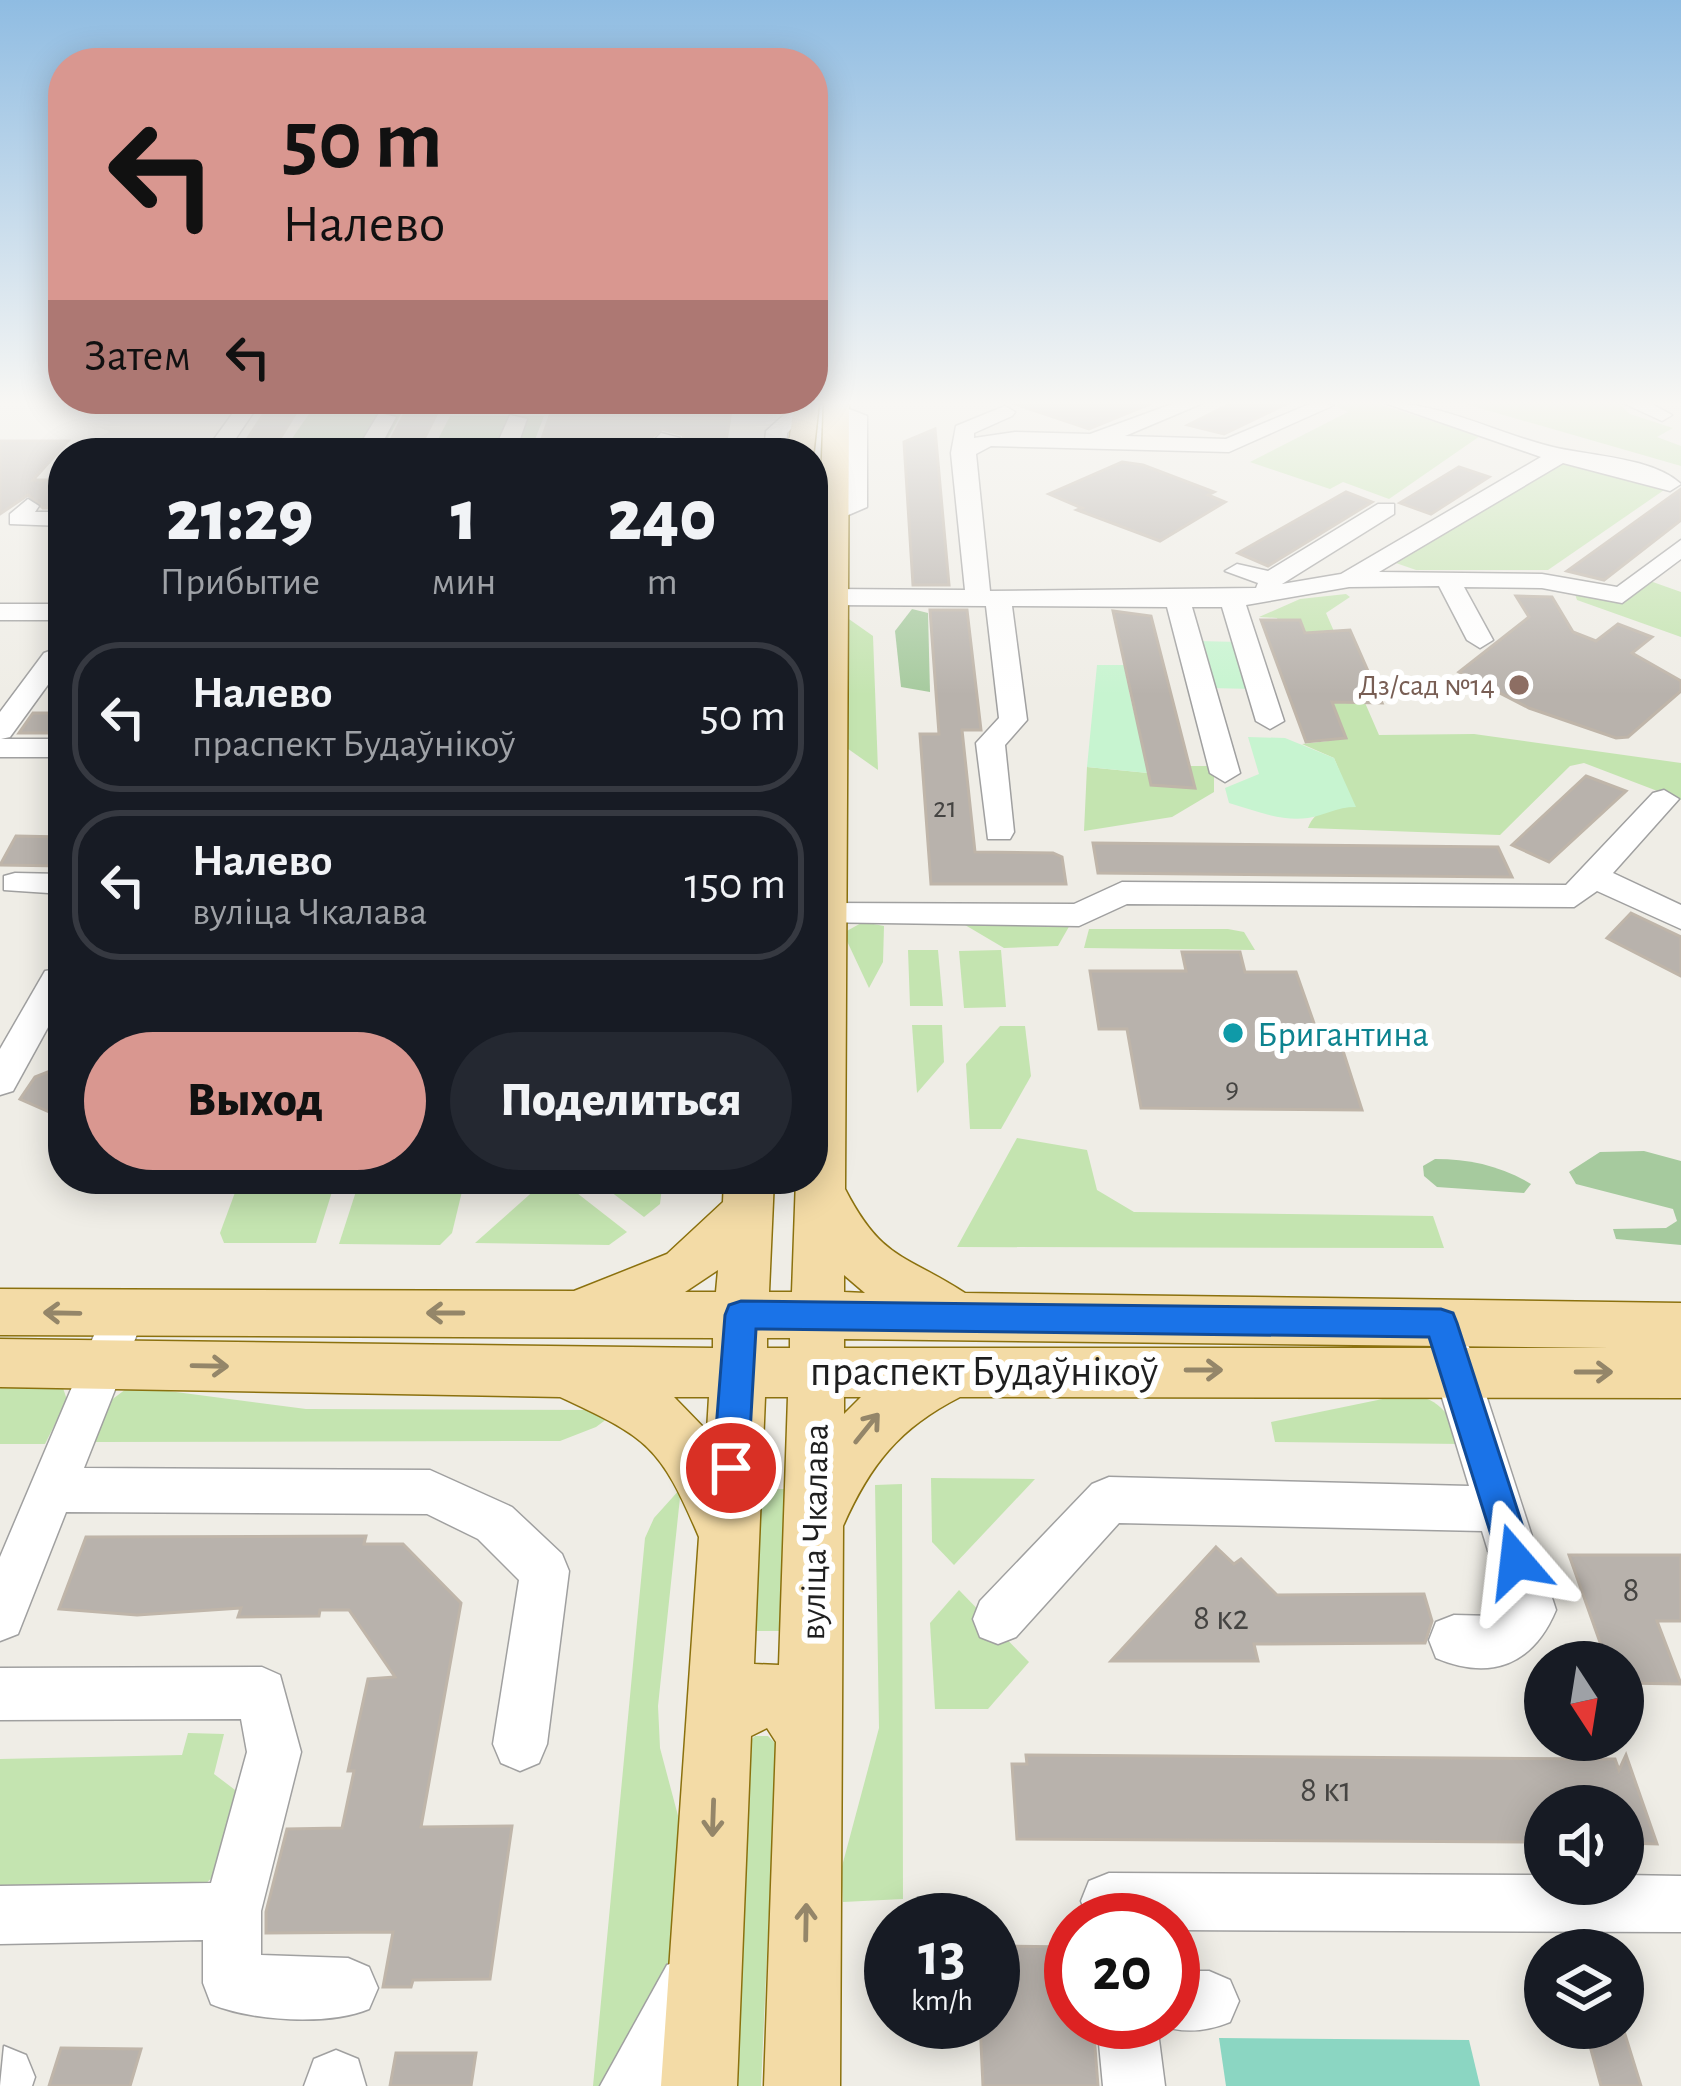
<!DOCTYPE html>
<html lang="ru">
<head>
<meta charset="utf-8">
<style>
  :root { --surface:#171b24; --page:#242831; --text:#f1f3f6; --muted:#9ea1a6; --line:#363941; --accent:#d99790 }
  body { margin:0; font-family:"Alegreya Sans",sans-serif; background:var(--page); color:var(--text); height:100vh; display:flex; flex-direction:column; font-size:45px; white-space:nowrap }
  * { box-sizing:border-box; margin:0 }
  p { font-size:39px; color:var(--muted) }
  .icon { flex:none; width:66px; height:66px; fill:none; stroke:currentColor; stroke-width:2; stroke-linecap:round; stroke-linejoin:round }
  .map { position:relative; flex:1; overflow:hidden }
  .sheet { position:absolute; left:48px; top:438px; width:780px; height:756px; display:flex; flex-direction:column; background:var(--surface); border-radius:48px; box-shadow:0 6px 30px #0003 }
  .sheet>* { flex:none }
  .top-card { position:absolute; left:48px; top:48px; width:780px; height:366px; border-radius:48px; box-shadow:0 6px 30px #0003; background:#d99790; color:#111; overflow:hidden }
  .needle { width:78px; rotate:168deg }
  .fabs { position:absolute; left:1524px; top:1641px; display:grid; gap:24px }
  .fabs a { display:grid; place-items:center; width:120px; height:120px; border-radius:50%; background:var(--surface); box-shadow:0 6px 30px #0003; font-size:60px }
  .speed { position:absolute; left:864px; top:1893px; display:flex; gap:24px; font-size:60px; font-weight:700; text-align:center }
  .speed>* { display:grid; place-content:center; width:156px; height:156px; border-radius:50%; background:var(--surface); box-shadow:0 6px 30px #0003; line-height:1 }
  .speed small { font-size:30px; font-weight:400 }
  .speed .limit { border:18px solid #d22; background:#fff; color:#111 }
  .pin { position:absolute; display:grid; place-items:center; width:102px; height:102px; color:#fff; margin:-51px; border:6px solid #fff; border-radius:50%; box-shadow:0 3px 12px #0007 }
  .me { position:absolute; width:132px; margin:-66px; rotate:343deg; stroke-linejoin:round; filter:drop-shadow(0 0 9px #0008) }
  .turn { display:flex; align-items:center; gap:42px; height:252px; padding:0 36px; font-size:54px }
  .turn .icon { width:156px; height:156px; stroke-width:2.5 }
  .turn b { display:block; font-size:84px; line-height:102px }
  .then { display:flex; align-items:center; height:114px; padding:0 36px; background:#0003; gap:24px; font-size:45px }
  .eta { display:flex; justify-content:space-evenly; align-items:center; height:204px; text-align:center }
  .eta b { font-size:72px; font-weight:800; line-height:84px }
  .primary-button { display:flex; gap:24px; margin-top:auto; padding:24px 36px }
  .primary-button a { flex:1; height:138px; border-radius:72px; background:var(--accent); color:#111; font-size:48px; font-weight:800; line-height:138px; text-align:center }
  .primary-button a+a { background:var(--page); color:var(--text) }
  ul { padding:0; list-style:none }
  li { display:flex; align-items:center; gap:36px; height:150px; margin:0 24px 18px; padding:0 12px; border:6px solid var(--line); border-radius:48px }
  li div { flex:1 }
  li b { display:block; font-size:45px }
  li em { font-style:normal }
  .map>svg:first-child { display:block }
  .grass { fill:#c4e4b0 }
  .forest { fill:#a6ca9e }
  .park { fill:#c7f4d0 }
  .pitch { fill:#8bd6c2 }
  .building { fill:#b8b2ac; stroke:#bfb5a9; stroke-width:3 }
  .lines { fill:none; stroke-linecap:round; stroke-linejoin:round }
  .minor-casing { stroke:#a0a0a0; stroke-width:3 }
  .major-casing { stroke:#8b710e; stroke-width:3 }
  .minor { fill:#fff; fill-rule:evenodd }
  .major { fill:#f3dba6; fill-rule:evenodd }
  .oneway { stroke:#948669 }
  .route { fill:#1a73e8; stroke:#114b97; stroke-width:3 }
  .education-dot { fill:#8d6e63; stroke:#fff; stroke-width:4.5 }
  .culture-dot { fill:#0f9aa8; stroke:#fff; stroke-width:4.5 }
  .labels { text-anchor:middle; stroke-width:12; stroke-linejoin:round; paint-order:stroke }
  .far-education-label { font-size:30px; fill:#785e54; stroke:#fff; text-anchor:end }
  .number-label { font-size:30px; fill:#454442 }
  .culture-label { font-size:36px; fill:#0d838f; stroke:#fff; text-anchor:start }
  .street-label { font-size:36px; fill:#1f1f1f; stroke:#fff }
  .near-number-label { font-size:36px; fill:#454442 }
  .near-street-label { font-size:42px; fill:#1f1f1f; stroke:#fff }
</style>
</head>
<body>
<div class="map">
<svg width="1681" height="2086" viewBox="0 0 1681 2086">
  <rect width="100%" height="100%" fill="#efede6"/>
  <!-- grass -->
  <g class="grass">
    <polygon points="1341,403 1375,403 1480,436 1389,499 1343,482 1330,489 1250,462 1348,412 1335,406"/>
    <polygon points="1462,403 1619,403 1630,414 1673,428 1657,437 1681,446 1681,466"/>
    <polygon points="1563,460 1667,488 1548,570 1416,570 1393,562"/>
    <polygon points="1650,581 1681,592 1681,637 1577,600 1575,594 1628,599"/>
    <path d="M1346 594 1350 597 1326 613 1379 735 1474 734 1681 763V800L1584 763 1570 766 1500 835 1308 828C1316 807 1334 807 1354 807L1334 758 1302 744 1328 741 1277 618 1259 617 1300 599Z"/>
    <polygon points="846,617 873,636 878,770 844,746"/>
    <polygon points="1190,766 1214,766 1214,792 1172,817 1084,831 1087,767 1148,773 1151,785 1194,788"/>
    <polygon points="863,922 884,926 883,962 869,988 846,939 845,932"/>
    <polygon points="960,922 1071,923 1058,946 1004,948"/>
    <polygon points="1089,929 1228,929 1244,932 1255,950 1084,948"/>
    <polygon points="908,950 938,950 943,1006 910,1006"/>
    <polygon points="1001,950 1006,1007 964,1008 959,951"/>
    <polygon points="912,1025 942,1025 944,1062 917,1093"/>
    <polygon points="1000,1026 1025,1026 1031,1076 1001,1129 970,1129 966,1064"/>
    <polygon points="1017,1138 1087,1150 1097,1190 1134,1212 1433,1216 1444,1248 957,1247"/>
    <polygon points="240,1179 336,1179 316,1243 224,1243 220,1233"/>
    <polygon points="360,1179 465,1179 452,1233 440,1245 339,1244"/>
    <polygon points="547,1179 559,1179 627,1232 609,1245 475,1243"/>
    <polygon points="594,1179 663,1179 660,1204 644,1217"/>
    <polygon points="0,1384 62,1385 67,1400 45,1444 0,1444"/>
    <polygon points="130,1386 306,1409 619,1410 596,1427 560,1441 92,1442 110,1401"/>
    <path d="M1402 1395C1439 1395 1449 1413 1463 1444L1275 1442 1271 1422Z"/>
    <polygon points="931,1478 1035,1479 954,1565 932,1542"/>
    <polygon points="902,1484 903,1899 843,1902 841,1870 879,1728 875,1485"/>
    <polygon points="681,1488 658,1706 660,1748 681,1827 673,1981 605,2086 593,2086 645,1538 654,1518"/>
    <polygon points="757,1489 784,1489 780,1631 752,1631"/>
    <polygon points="959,1590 1029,1662 988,1709 935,1709 930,1623"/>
    <polygon points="188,1733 224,1734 214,1774 243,1796 226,1864 199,1890 0,1903 0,1759 182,1755"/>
    <polygon points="755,1736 768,1736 775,1743 776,1758 761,2086 722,2086 745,1746"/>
  </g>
  <!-- forest -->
  <g class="forest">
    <polygon points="341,403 407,403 380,453 282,453 311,411"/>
    <polygon points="450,416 544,416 530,453 431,453"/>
    <polygon points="912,609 928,613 930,692 901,687 895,631"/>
    <polygon points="1644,1151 1681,1161 1681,1245 1616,1239 1613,1229 1666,1228 1677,1221 1673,1209 1576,1184 1569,1172 1600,1152"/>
    <path d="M1435 1159C1470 1159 1501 1166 1531 1184L1524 1193 1437 1187 1424 1176 1423 1166Z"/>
  </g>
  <!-- park -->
  <g class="park">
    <polygon points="1197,641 1240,642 1254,689 1209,688"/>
    <polygon points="1097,665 1124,665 1127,681 1132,682 1135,691 1129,692 1136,721 1141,722 1148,773 1087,767"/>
    <path d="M1248 737 1285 738 1334 758 1356 807C1336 807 1326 815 1308 818 1281 822 1254 810 1229 803L1225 788 1259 774Z"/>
  </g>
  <!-- pitch -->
  <polygon class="pitch" points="1219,2038 1469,2040 1480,2086 1226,2086"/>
  <!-- building -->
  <g class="building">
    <polygon points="608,403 725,403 732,405 724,453 679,453 684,435 662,429 648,440 628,440 625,453 537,453 553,407 607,408"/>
    <polygon points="1012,403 1152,403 1089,429"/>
    <polygon points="1232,403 1288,403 1224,434 1188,425"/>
    <polygon points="269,406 300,406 271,453 238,453"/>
    <polygon points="407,409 439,409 417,453 384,453"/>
    <polygon points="935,429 949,585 913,585 904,442"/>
    <polygon points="0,441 68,441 33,480 63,480 63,508 43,508 28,495 0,514"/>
    <polygon points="1122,462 1143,465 1214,492 1208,495 1225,502 1160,541 1077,510 1082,508 1049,494"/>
    <polygon points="1459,467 1489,477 1431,514 1400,503"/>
    <polygon points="1681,489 1681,520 1604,580 1567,571"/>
    <polygon points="1346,492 1372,502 1268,566 1238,553"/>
    <polygon points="1516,596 1552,597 1573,632 1596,641 1618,624 1652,637 1632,653 1681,681 1681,691 1628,737 1616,738 1529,708 1459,672 1529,617"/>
    <polygon points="930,610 967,610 981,730 962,730 975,852 1053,853 1062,857 1066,884 931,884 920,734 939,734"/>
    <polygon points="1113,611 1151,616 1195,788 1151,785"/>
    <polygon points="1261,620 1300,620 1305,633 1350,630 1382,703 1332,702 1346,738 1306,742"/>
    <polygon points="33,713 63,713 63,733 19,733"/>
    <polygon points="1586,776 1626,791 1549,862 1512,845"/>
    <polygon points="16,836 63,837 63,866 0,865"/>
    <polygon points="1093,843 1498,847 1512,877 1098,873"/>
    <polygon points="1631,913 1681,937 1681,976 1607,938"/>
    <polygon points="1182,952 1240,952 1245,972 1296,972 1316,1029 1336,1029 1362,1110 1141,1108 1127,1029 1099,1029 1090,971 1186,971"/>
    <polygon points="63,1066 63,1118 20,1099 35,1077"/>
    <polygon points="366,1536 364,1544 403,1544 461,1603 421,1827 512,1826 490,1979 413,1980 411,1987 383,1987 393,1932 266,1933 266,1912 287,1829 342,1828 354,1771 348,1771 368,1679 395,1677 349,1610 320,1610 319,1616 238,1617 241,1608 137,1615 59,1609 86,1537"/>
    <polygon points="1216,1547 1234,1564 1241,1559 1277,1595 1424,1594 1432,1621 1425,1643 1254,1644 1258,1661 1111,1661"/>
    <polygon points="1569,1555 1681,1555 1681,1621 1657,1621 1681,1684 1623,1683 1623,1662 1607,1662"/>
    <polygon points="1026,1755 1615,1759 1619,1770 1626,1755 1657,1844 1623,1843 1623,1806 1545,1806 1545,1842 1017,1839 1012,1764 1027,1764"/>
    <polygon points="993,1946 1071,1947 1071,2022 1093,2022 1098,2086 983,2086 980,2022 993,2022"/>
    <polygon points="1585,2028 1623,2028 1641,2086 1601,2086"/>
    <polygon points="61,2048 141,2049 130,2086 49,2086"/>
    <polygon points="396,2053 476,2053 471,2086 390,2086"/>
  </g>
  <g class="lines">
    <!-- minor casing -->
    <g class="minor-casing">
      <g id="minor">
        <polygon points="797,403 815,406 787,433 786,453 764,453 766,431"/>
        <path d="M1175 403H1203L1125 436 1226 439 1312 403 1334 405 1229 452 991 446 976 454 990 591 1256 588 1258 583 1225 571 1237 564 1268 571 1378 504H1394V514L1282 584 1341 574 1541 457 1385 403C1445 403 1499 435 1557 448 1593 456 1653 458 1681 484L1670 491 1563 463 1379 572 1542 574 1617 587 1681 540V559L1622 603 1542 588 1464 587 1493 640 1480 648 1467 640 1439 586 1349 587 1246 605 1284 721 1270 729 1256 721 1222 607H1192L1240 773 1225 782 1210 773 1167 607 1012 606 1027 720 1005 745 1014 832 1010 839H988L976 743 999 718 986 606 830 605 817 597 830 589 965 590 951 453 956 426 1005 406 1015 412 1012 416 974 433V438L1015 432 1090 434Z"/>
        <polygon points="1623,403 1650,403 1672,415 1662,421"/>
        <polygon points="245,404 255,410 226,453 204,453 238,406"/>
        <polygon points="836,404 867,416 867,507 832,522 820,515 845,503 847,420 826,410"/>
        <polygon points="379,413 396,417 377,453 355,453"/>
        <polygon points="510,415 527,419 515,453 493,453"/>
        <polygon points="661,433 680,438 665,453 642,453"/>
        <polygon points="28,499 39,506 35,512 63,512 63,526 10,524 10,514"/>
        <rect x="0" y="604" width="63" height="16"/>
        <polygon points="63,646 63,664 10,737 1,739 63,739 63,757 0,757 0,712 44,653"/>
        <polygon points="1664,790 1679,799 1613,873 1681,905 1681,929 1597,891 1574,907 1127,904 1079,926 813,922 813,906 824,903 1074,904 1122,882 1566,885 1653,793"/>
        <polygon points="15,873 63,874 63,894 4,890 4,876"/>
        <polygon points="63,968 63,1000 13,1091 0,1095 0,1049 45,971"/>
        <polygon points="124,1296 139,1301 145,1314 84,1468 430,1470 512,1507 562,1554 569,1571 547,1744 539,1763 520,1771 501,1763 493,1744 519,1580 478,1539 427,1514 66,1512 18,1634 0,1641 0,1557 103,1314 109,1301"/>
        <path d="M1451 1336 1466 1341 1473 1355 1556 1610C1533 1665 1491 1681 1436 1658L1429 1640 1436 1622 1454 1615 1494 1616 1504 1603 1482 1531 1119 1523 1016 1637 998 1644 980 1637 973 1619 980 1601 1092 1484 1109 1477 1469 1486 1429 1355 1436 1341Z"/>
        <path d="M262 1667 280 1675 301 1752 261 1911V1955L348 1958 369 1967 378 1988 369 2009C328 2026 252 2021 211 2004L203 1983V1940L0 1944V1886L211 1883 247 1752 241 1719 0 1720V1668Z"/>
        <polygon points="1109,1873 1545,1875 1545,1884 1623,1884 1623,1875 1681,1876 1681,1932 1173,1930 1173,1920 1088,1920 1081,1901 1089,1881"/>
        <polygon points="688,1957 709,1965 717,1986 665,2086 600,2086 667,1965"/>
        <path d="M1173 1971H1209L1230 1980 1239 2001 1230 2022C1205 2032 1182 2034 1157 2024L1165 2086H1103L1097 2022H1173Z"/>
        <polygon points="4,2046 26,2055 35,2077 32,2086 0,2086"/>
        <polygon points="336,2050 358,2059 366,2086 304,2086 314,2059"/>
      </g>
    </g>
    <!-- major casing -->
    <g class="major-casing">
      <g id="major">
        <polygon points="794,403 819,403 813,457 788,453"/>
        <path d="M824 403H849L845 1189C882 1261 905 1254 965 1293L1681 1303V1398L960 1397C899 1428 870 1465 843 1526L840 2086H764L776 1742 767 1728 751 1736 737 2086H661L699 1537C660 1445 648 1438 560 1397L0 1387V1339L713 1348V1338L0 1335V1289L574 1291 667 1254 723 1202 724 1179H774L769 1292H792L796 1179H813V692ZM718 1270 716 1292H685ZM844 1275 865 1293 844 1292ZM767 1338H790V1348H767ZM844 1339 1609 1348H844ZM674 1397H709L707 1431ZM765 1397H788L779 1665 754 1664ZM844 1397H861L844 1414Z"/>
      </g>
    </g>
    <!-- minor -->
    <use href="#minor" class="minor"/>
    <!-- major -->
    <use href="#major" class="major"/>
  </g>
  <!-- one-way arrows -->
  <defs><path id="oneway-shaft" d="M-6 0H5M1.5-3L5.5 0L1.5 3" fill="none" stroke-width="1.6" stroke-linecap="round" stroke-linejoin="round" transform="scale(3)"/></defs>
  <g class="oneway">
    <use href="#oneway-shaft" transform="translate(62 1313) rotate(-179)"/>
    <use href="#oneway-shaft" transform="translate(445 1313) rotate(-180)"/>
    <use href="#oneway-shaft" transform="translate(210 1366) rotate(1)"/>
    <use href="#oneway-shaft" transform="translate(1204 1370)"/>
    <use href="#oneway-shaft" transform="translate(1594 1372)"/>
    <use href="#oneway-shaft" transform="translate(867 1428) rotate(-51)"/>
    <use href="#oneway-shaft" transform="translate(713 1818) rotate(92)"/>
    <use href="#oneway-shaft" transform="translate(806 1922) rotate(-89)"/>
  </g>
  <!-- sky -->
  <linearGradient id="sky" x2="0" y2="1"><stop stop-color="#8fbce2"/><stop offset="0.58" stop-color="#f8f7f4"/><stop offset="1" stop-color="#f8f7f4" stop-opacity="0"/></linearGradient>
  <rect width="1681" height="695" fill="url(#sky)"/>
  <!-- route -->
  <polygon class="route" points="741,1301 1441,1309 1453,1313 1457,1323 1534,1561 1529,1573 1516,1579 1503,1573 1429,1337 756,1329 748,1468 743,1480 731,1485 718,1480 713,1468 725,1315 729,1305"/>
  <!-- markers -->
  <circle class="education-dot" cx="1519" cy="685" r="12"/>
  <circle class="culture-dot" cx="1233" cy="1033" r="12"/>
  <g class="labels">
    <!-- far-education labels -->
    <g class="far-education-label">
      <text x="1495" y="695">Дз/сад №14</text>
    </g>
    <!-- number labels -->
    <g class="number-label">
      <text x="945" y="817">21</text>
      <text x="1232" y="1098">9</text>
    </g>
    <!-- culture labels -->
    <g class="culture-label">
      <text x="1257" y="1046">Бригантина</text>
    </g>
    <!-- street labels -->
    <g class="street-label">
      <text transform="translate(813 1532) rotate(-89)" y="13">вуліца Чкалава</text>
    </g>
    <!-- near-number labels -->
    <g class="near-number-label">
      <text x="1631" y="1601">8</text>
      <text x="1221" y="1629">8 к2</text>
      <text x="1326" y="1801">8 к1</text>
    </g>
    <!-- near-street labels -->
    <g class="near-street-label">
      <text x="984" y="1385">праспект Будаўнікоў</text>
    </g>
  </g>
</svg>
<div class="fabs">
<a><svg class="needle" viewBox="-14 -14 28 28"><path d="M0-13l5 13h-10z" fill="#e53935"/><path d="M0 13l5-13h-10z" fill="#9ea1a6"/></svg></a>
<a><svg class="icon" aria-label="sound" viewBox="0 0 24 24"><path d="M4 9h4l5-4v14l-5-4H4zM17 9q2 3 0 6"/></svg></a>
<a><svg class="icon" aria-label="layers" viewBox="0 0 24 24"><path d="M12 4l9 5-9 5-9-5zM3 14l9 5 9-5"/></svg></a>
</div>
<div class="speed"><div>13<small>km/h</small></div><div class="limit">20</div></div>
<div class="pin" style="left:731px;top:1468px;background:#d93025"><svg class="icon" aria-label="arrive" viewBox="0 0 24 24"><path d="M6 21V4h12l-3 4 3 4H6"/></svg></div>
<svg class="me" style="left:1516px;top:1561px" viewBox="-20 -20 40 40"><path d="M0-17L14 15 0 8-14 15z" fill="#1a73e8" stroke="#fff" stroke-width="4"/></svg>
<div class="top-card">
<div class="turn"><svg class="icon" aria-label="left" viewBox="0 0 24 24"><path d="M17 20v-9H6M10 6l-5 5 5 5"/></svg><div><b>50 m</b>Налево</div></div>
<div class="then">Затем<svg class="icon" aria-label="left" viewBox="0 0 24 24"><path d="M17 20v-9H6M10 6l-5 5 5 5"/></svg></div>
</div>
<section class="sheet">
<div class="eta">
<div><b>21:29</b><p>Прибытие</p></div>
<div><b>1</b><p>мин</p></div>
<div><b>240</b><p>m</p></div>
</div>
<ul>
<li><svg class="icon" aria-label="left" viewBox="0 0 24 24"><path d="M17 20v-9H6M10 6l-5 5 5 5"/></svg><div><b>Налево</b><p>праспект Будаўнікоў</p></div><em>50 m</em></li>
<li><svg class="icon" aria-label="left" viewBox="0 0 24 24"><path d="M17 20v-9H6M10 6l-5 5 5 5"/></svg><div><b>Налево</b><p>вуліца Чкалава</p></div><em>150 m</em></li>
</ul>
<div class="primary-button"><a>Выход</a><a>Поделиться</a></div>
</section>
</div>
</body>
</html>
